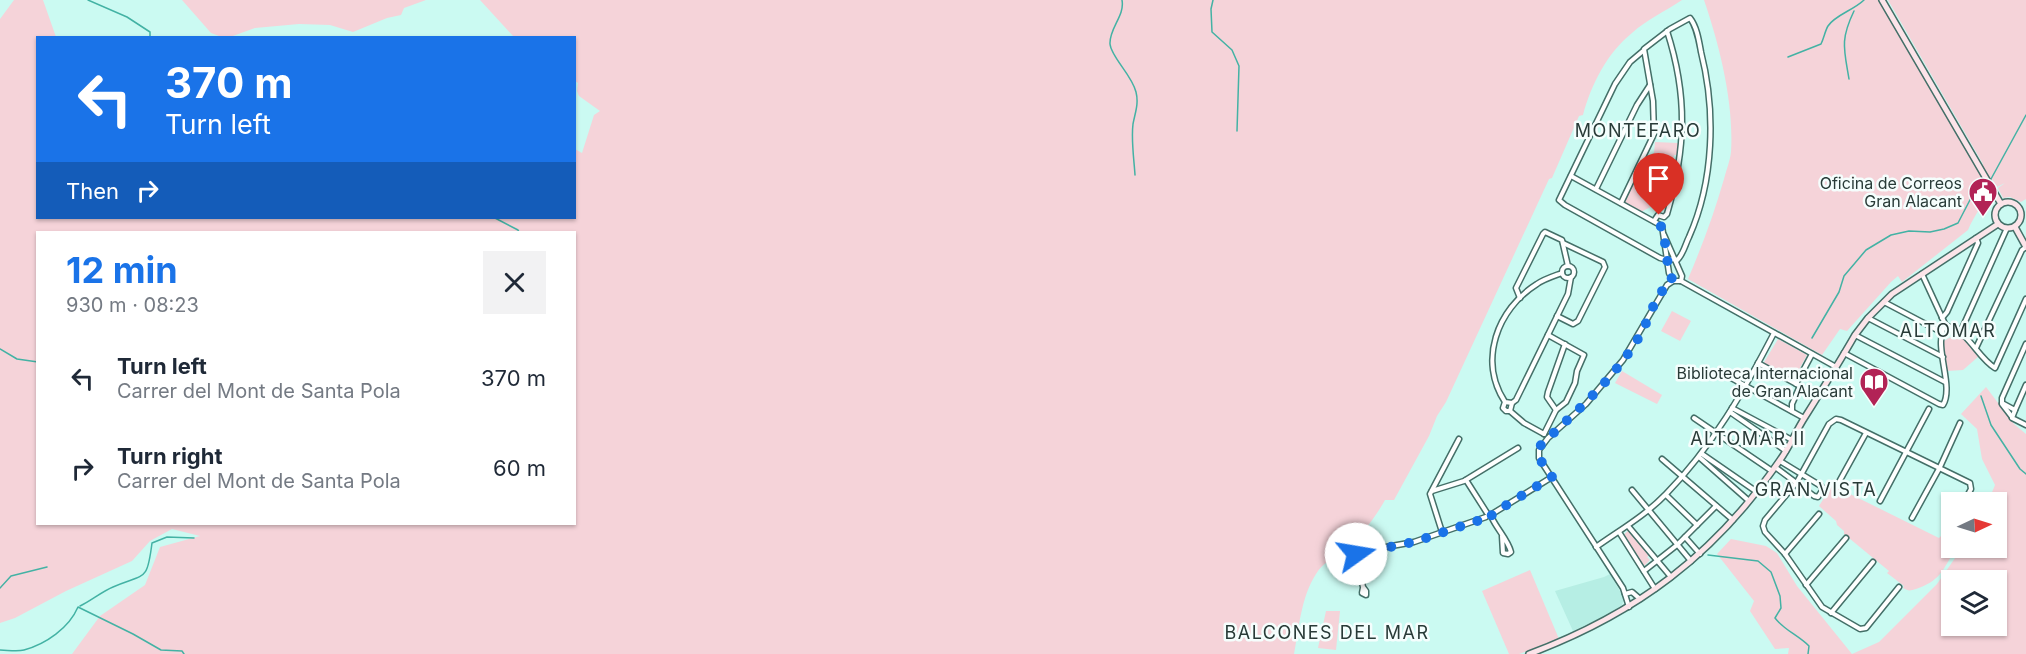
<!DOCTYPE html>
<html lang="en">
<head>
<meta charset="utf-8">
<style>
  :root { --surface:#fff; --page:#f2f2f3; --text:#1f2937; --muted:#747a83; --accent:#1a73e8 }
  body { margin:0; font-family:Inter,sans-serif; background:var(--page); color:var(--text); height:100vh; display:flex; flex-direction:column; font-size:22px; white-space:nowrap }
  * { box-sizing:border-box; margin:0 }
  p { font-size:20px; color:var(--muted) }
  .icon { flex:none; width:33px; height:33px; fill:none; stroke:currentColor; stroke-width:2; stroke-linecap:round; stroke-linejoin:round }
  .map { position:relative; flex:1; overflow:hidden }
  .details { position:absolute; left:36px; top:231px; width:540px; height:294px; display:flex; flex-direction:column; background:var(--surface); border-radius:0px; box-shadow:0 2px 4px #0004 }
  .details>* { flex:none }
  .top-card { position:absolute; left:36px; top:36px; width:540px; height:183px; border-radius:0px; box-shadow:0 2px 4px #0004; background:#1a73e8; color:#fff; overflow:hidden }
  .needle { width:39px; rotate:86deg }
  .tools { position:absolute; left:1941px; top:492px; display:grid; gap:12px }
  .tools a { display:grid; place-items:center; width:66px; height:66px; border-radius:0px; background:var(--surface); box-shadow:0 2px 4px #0004; font-size:30px }
  .pin { position:absolute; display:grid; place-items:center; width:51px; height:51px; color:#fff; margin:-62px -26px; border-radius:50% 50% 50% 0; rotate:-45deg; box-shadow:0 0 6px #0007 }
  .pin .icon { rotate:45deg }
  .me { position:absolute; width:66px; margin:-33px; rotate:77deg; stroke-linejoin:round; filter:drop-shadow(0 0 4px #0008) }
  .turn { display:flex; align-items:center; gap:21px; height:126px; padding:0 30px; font-size:27px }
  .turn .icon { width:78px; height:78px; stroke-width:2.5 }
  .turn b { display:block; font-size:42px; line-height:51px }
  .then { display:flex; align-items:center; height:57px; padding:0 30px; background:#0003; gap:12px; font-size:22px }
  .round { display:grid; place-items:center; flex:none; width:63px; height:63px; border-radius:0px; background:var(--page) }
  .headline { display:flex; align-items:center; justify-content:space-between; height:102px; padding:0 30px }
  h1 { font-size:36px; font-weight:700; line-height:45px; color:var(--accent) }
  ul { padding:0; list-style:none }
  li { display:flex; align-items:center; gap:18px; height:90px; padding:0 30px }
  li div { flex:1 }
  li b { display:block; font-size:22px }
  li em { font-style:normal }
  .map>svg:first-child { display:block }
  .built { fill:#b6eee4 }
  .green { fill:#f5d3d9; fill-rule:evenodd }
  .lines { fill:none; stroke-linecap:round; stroke-linejoin:round }
  .stream { stroke:#43b2a4; stroke-width:1.5 }
  .street-casing { stroke:#446f68; stroke-width:7 }
  .secondary-casing { stroke:#446f68; stroke-width:8 }
  .street { stroke:#fff; stroke-width:4 }
  .secondary { stroke:#fce4e9; stroke-width:5 }
  .route { stroke:#1a73e8; stroke-width:10; stroke-dasharray:0 18 }
  .labels { text-anchor:middle; stroke-width:5; stroke-linejoin:round; paint-order:stroke }
  .poi-label { font-size:16px; fill:#293b38; stroke:#f5fefd; text-anchor:end }
  .neighbourhood-label { font-size:18px; letter-spacing:1.5px; fill:#293b38; stroke:#f5fefd }
</style>
</head>
<body>
<div class="map">
<svg width="2026" height="654" viewBox="0 0 2026 654">
  <rect width="100%" height="100%" fill="#cbfaf2"/>
  <!-- built -->
  <polygon class="built" points="1610,574 1624,598 1622,605 1607,615 1573,631 1555,591 1604,577"/>
  <!-- green -->
  <g class="green">
    <path d="M14 0H43L56 37 38 38V218H574L575 149 582 153 594 115 600 111 579 96 577 91 578 83 575 81 574 38 514 37 480 0H1682C1666 11 1646 20 1632 33 1607 53 1591 85 1583 115L1579 116 1552 178 1549 179 1446 402 1437 416 1429 436 1394 500H1385C1377 515 1358 540 1344 551 1334 559 1324 561 1316 574 1301 597 1299 628 1294 654H72L100 616 145 585 160 547 200 536 172 529 150 541 132 561 66 591 15 618 0 623V19ZM38 232H574V524H38Z"/>
    <polygon points="182,0 426,0 404,8 401,15 387,18 353,32 330,25 299,24 255,28 230,37 222,37 211,33"/>
    <path d="M1704 0H1878L1979 169 1983 164 1888 0H2026V199L2021 202 2010 197 2003 198 1998 188 2005 183 1997 187 1992 179 1988 184 1990 189C1984 204 1974 215 1968 230L1902 282 1898 276 1891 282 1847 331 1840 329 1822 355 1688 279C1702 246 1714 214 1724 179 1726 171 1730 161 1731 152 1734 103 1720 47 1704 0Z"/>
    <polygon points="1655,142 1678,143 1677,155 1674,155 1673,175 1652,174"/>
    <polygon points="1641,170 1650,175 1651,177 1662,178 1664,180 1658,203 1641,212 1624,202"/>
    <polygon points="1672,311 1691,321 1680,341 1661,331"/>
    <polygon points="1958,333 1979,356 1963,370 1947,371 1942,342"/>
    <polygon points="1778,339 1807,355 1796,375 1794,374 1790,379 1763,364"/>
    <polygon points="1622,371 1662,395 1657,404 1615,383"/>
    <path d="M1986 387 2014 424 2026 434V654H1788L1789 648 1775 649 1750 611 1754 601 1717 554 1731 539 1766 546 1777 553 1797 586 1852 654 1879 642 1937 584 1962 548H1996V502H1988L1995 485 1982 459 1977 429 1961 414ZM1952 580H1996V626H1952Z"/>
    <path d="M1832 485 1939 538 1941 536C1949 540 1952 544 1953 553 1942 572 1939 581 1916 589 1910 591 1908 591 1903 588L1904 586 1887 573 1889 571 1844 534V531L1837 525 1836 521 1819 506Z"/>
    <polygon points="1629,530 1650,555 1647,557 1650,560 1643,567 1623,535"/>
    <polygon points="1530,570 1559,639 1519,654 1509,654 1482,591"/>
    <polygon points="1326,611 1340,611 1336,650 1318,648"/>
  </g>
  <g class="lines">
    <!-- stream -->
    <g class="stream">
      <polyline points="88,0 127,17 150,32 150,38"/>
      <path d="M1122 0C1125 16 1109 28 1110 44 1111 57 1132 75 1136 92 1139 104 1135 113 1133 124 1131 140 1134 159 1135 175"/>
      <polyline points="1213,0 1211,9 1212,32 1232,50 1239,66 1237,131"/>
      <path d="M1788 57 1821 44C1824 38 1825 31 1828 26 1835 15 1854 10 1864 0"/>
      <path d="M1849 79C1844 49 1840 40 1854 11"/>
      <polyline points="1991,179 2026,115"/>
      <polyline points="495,218 518,230 519,232"/>
      <polyline points="1812,338 1839,292 1844,276 1866,250 1891,235 1909,231 1930,232 1944,229 1958,223 1972,196 1984,186"/>
      <polyline points="0,349 17,359 38,362"/>
      <polyline points="1981,396 1991,425 2020,469 2026,474"/>
      <path d="M1708 555 1758 561 1771 572 1780 596 1781 608 1775 618C1784 630 1798 635 1809 646L1808 654"/>
      <polyline points="0,588 11,576 47,567"/>
      <path d="M80 606C91 601 101 592 113 587 145 573 147 583 152 543L167 537 194 538"/>
      <path d="M0 650C7 650 17 652 24 650 46 644 69 628 78 607L133 634 161 650 182 651 184 654"/>
    </g>
    <!-- street casing -->
    <g class="street-casing">
      <g id="street">
        <polyline points="1643,51 1630,62 1615,84 1559,200 1565,205 1660,258 1667,260 1675,259"/>
        <polyline points="1571,176 1662,226 1669,273 1673,281"/>
        <polyline points="1596,189 1637,105 1650,85"/>
        <path d="M1621 203 1654 134 1653 101 1644 49 1670 29 1690 18C1697 27 1699 41 1701 52 1716 111 1714 181 1689 237 1685 245 1683 256 1676 261"/>
        <path d="M1654 221 1658 215 1664 217 1667 214C1686 149 1688 96 1667 31"/>
        <polyline points="1664,235 1682,276 1681,281"/>
        <circle cx="1568" cy="272" r="6"/>
        <polyline points="1922,274 1946,326"/>
        <polyline points="1520,298 1516,288 1543,234 1545,232 1562,240 1568,266"/>
        <polyline points="1884,302 1941,332"/>
        <polyline points="1557,316 1573,324 1578,321 1605,267 1603,262 1563,243"/>
        <polyline points="1868,318 1943,357"/>
        <polyline points="1942,318 1947,312 1978,243 1976,238"/>
        <polyline points="1960,333 2007,228"/>
        <polyline points="1855,335 1945,382"/>
        <polyline points="2026,344 2002,398 2002,403 2015,410 2012,418 2026,425"/>
        <polyline points="1976,348 2022,250 2026,247"/>
        <path d="M1844 353 1939 404 1943 405C1954 387 1935 350 1943 329L1948 326C1969 332 1978 358 1995 368L2026 299"/>
        <polyline points="1758,363 1800,386 1792,404 1792,411"/>
        <polyline points="1722,373 1804,418"/>
        <polyline points="1796,384 1812,354"/>
        <path d="M1505 402 1512 403 1510 411H1506L1503 408 1505 402C1478 361 1497 309 1537 284 1544 279 1554 276 1562 273"/>
        <polyline points="1512,403 1516,400 1568,294 1571,277"/>
        <polyline points="2002,404 2012,417"/>
        <polyline points="1732,408 1792,440"/>
        <polyline points="1556,410 1547,397 1548,392 1565,344"/>
        <polyline points="2015,410 2026,385"/>
        <polyline points="1510,411 1524,423 1544,434"/>
        <polyline points="1730,412 1786,451"/>
        <polyline points="1694,418 1772,471"/>
        <polyline points="1544,434 1556,410 1566,402 1575,383 1577,371 1584,355 1548,335"/>
        <polyline points="1702,454 1757,492"/>
        <polyline points="1699,457 1749,501"/>
        <polyline points="1662,459 1733,520"/>
        <polyline points="1775,467 1814,496 1818,497 1823,489 1821,486 1780,461"/>
        <polyline points="1466,480 1487,513"/>
        <polyline points="1839,482 1866,433"/>
        <polyline points="1632,490 1691,561"/>
        <polyline points="1432,491 1464,481 1518,448"/>
        <polyline points="1666,495 1697,525"/>
        <polyline points="1880,501 1929,409"/>
        <polyline points="1492,514 1552,477"/>
        <path d="M1492 518C1497 529 1508 540 1511 552L1508 554 1503 553 1502 536"/>
        <polyline points="1912,518 1940,467 1960,423"/>
        <polyline points="1628,526 1671,577"/>
        <polyline points="1442,532 1430,494 1459,439"/>
        <polyline points="1619,532 1655,589"/>
        <polyline points="1946,536 1952,526"/>
        <polyline points="1685,537 1700,554"/>
        <path d="M1596 547C1620 530 1646 515 1666 494 1712 447 1744 391 1774 333"/>
        <polyline points="1785,554 1819,514"/>
        <polyline points="1644,571 1677,545 1716,506"/>
        <polyline points="1806,585 1846,538"/>
        <polyline points="1363,587 1366,591 1366,595 1362,593 1363,588 1363,587 1356,554 1358,552 1414,542 1486,517"/>
        <polyline points="1899,587 1866,628 1860,629 1822,607 1785,554 1765,532 1763,526 1765,520 1797,482 1829,424 1836,419 1841,420 1970,483 1971,489 1964,502"/>
        <polyline points="1625,594 1632,592 1640,599"/>
        <polyline points="1629,607 1623,588 1539,458 1539,450 1548,438 1586,404 1623,360 1667,285 1673,281 1681,281 1836,367"/>
        <polyline points="1831,613 1873,562"/>
      </g>
    </g>
    <!-- secondary casing -->
    <g class="secondary-casing">
      <g id="secondary">
        <polyline points="1882,0 2001,204"/>
        <circle cx="2008" cy="215" r="13"/>
        <polyline points="2015,227 2026,247"/>
        <path d="M1529 654C1636 614 1715 555 1780 460 1790 446 1796 431 1805 417 1822 390 1839 363 1855 335L1868 318 1892 294 1998 224"/>
      </g>
    </g>
    <!-- street -->
    <use href="#street" class="street"/>
    <!-- secondary -->
    <use href="#secondary" class="secondary"/>
  </g>
  <g class="lines">
    <!-- route -->
    <path class="route" d="M1356 554 1414 542 1486 518 1491 519 1492 514 1552 477 1539 458 1540 446C1577 410 1616 378 1642 332 1650 316 1657 290 1673 281L1669 273 1663 228 1654 221 1659 215"/>
  </g>
  <!-- icons -->
  <defs>
    <g id="civic-pin" transform="scale(1.5)"><path d="M0 17L-7.5 6A9.5 9.5 0 1 1 7.5 6Z" fill="#b22356" stroke="#f5fefd"/><path d="M-.6-6.5H3V-4.5H.6V-3L4-1V1h2V6H-6V1h2V-1L-.6-3ZM-1.2 2.5V6h2.4V2.5Z" fill="#fff"/></g>
    <g id="library-pin" transform="scale(1.5)"><path d="M0 17L-7.5 6A9.5 9.5 0 1 1 7.5 6Z" fill="#b22356" stroke="#f5fefd"/><path d="M-6-4Q-3-5.5-.7-3.5V5Q-3 3-6 4ZM6-4Q3-5.5 .7-3.5V5Q3 3 6 4Z" fill="#fff"/></g>
  </defs>
  <g fill-rule="evenodd">
    <use href="#civic-pin" x="1983" y="192"/>
    <use href="#library-pin" x="1874" y="382"/>
  </g>
  <g class="labels">
    <!-- poi labels -->
    <g class="poi-label">
      <text x="1962" y="189">Oficina de Correos<tspan x="1962" dy="18">Gran Alacant</tspan></text>
      <text x="1853" y="379">Biblioteca Internacional<tspan x="1853" dy="18">de Gran Alacant</tspan></text>
    </g>
    <!-- neighbourhood labels -->
    <g class="neighbourhood-label">
      <text x="1638" y="137">MONTEFARO</text>
      <text x="1948" y="337">ALTOMAR</text>
      <text x="1748" y="445">ALTOMAR II</text>
      <text x="1816" y="496">GRAN VISTA</text>
      <text x="1327" y="639">BALCONES DEL MAR</text>
    </g>
  </g>
</svg>
<div class="tools">
<a><svg class="needle" viewBox="-14 -14 28 28"><path d="M0-13l5 13h-10z" fill="#e53935"/><path d="M0 13l5-13h-10z" fill="#747a83"/></svg></a>
<a><svg class="icon" aria-label="layers" viewBox="0 0 24 24"><path d="M12 4l9 5-9 5-9-5zM3 14l9 5 9-5"/></svg></a>
</div>
<div class="pin" style="left:1659px;top:215px;background:#d93025"><svg class="icon" aria-label="arrive" viewBox="0 0 24 24"><path d="M6 21V4h12l-3 4 3 4H6"/></svg></div>
<svg class="me" style="left:1356px;top:554px" viewBox="-20 -20 40 40"><circle r="19" fill="#fff"/><path d="M0-13L10 11 0 6-10 11z" fill="#1a73e8"/></svg>
<div class="top-card">
<div class="turn"><svg class="icon" aria-label="left" viewBox="0 0 24 24"><path d="M17 20v-9H6M10 6l-5 5 5 5"/></svg><div><b>370 m</b>Turn left</div></div>
<div class="then">Then<svg class="icon" aria-label="right" viewBox="0 0 24 24"><path d="M7 20v-9h11M14 6l5 5-5 5"/></svg></div>
</div>
<section class="details">
<div class="headline"><div><h1>12 min</h1><p>930 m · 08:23</p></div><a class="round"><svg class="icon" aria-label="close" viewBox="0 0 24 24"><path d="M6 6l12 12M18 6L6 18"/></svg></a></div>
<ul>
<li><svg class="icon" aria-label="left" viewBox="0 0 24 24"><path d="M17 20v-9H6M10 6l-5 5 5 5"/></svg><div><b>Turn left</b><p>Carrer del Mont de Santa Pola</p></div><em>370 m</em></li>
<li><svg class="icon" aria-label="right" viewBox="0 0 24 24"><path d="M7 20v-9h11M14 6l5 5-5 5"/></svg><div><b>Turn right</b><p>Carrer del Mont de Santa Pola</p></div><em>60 m</em></li>
</ul>
</section>
</div>
</body>
</html>
